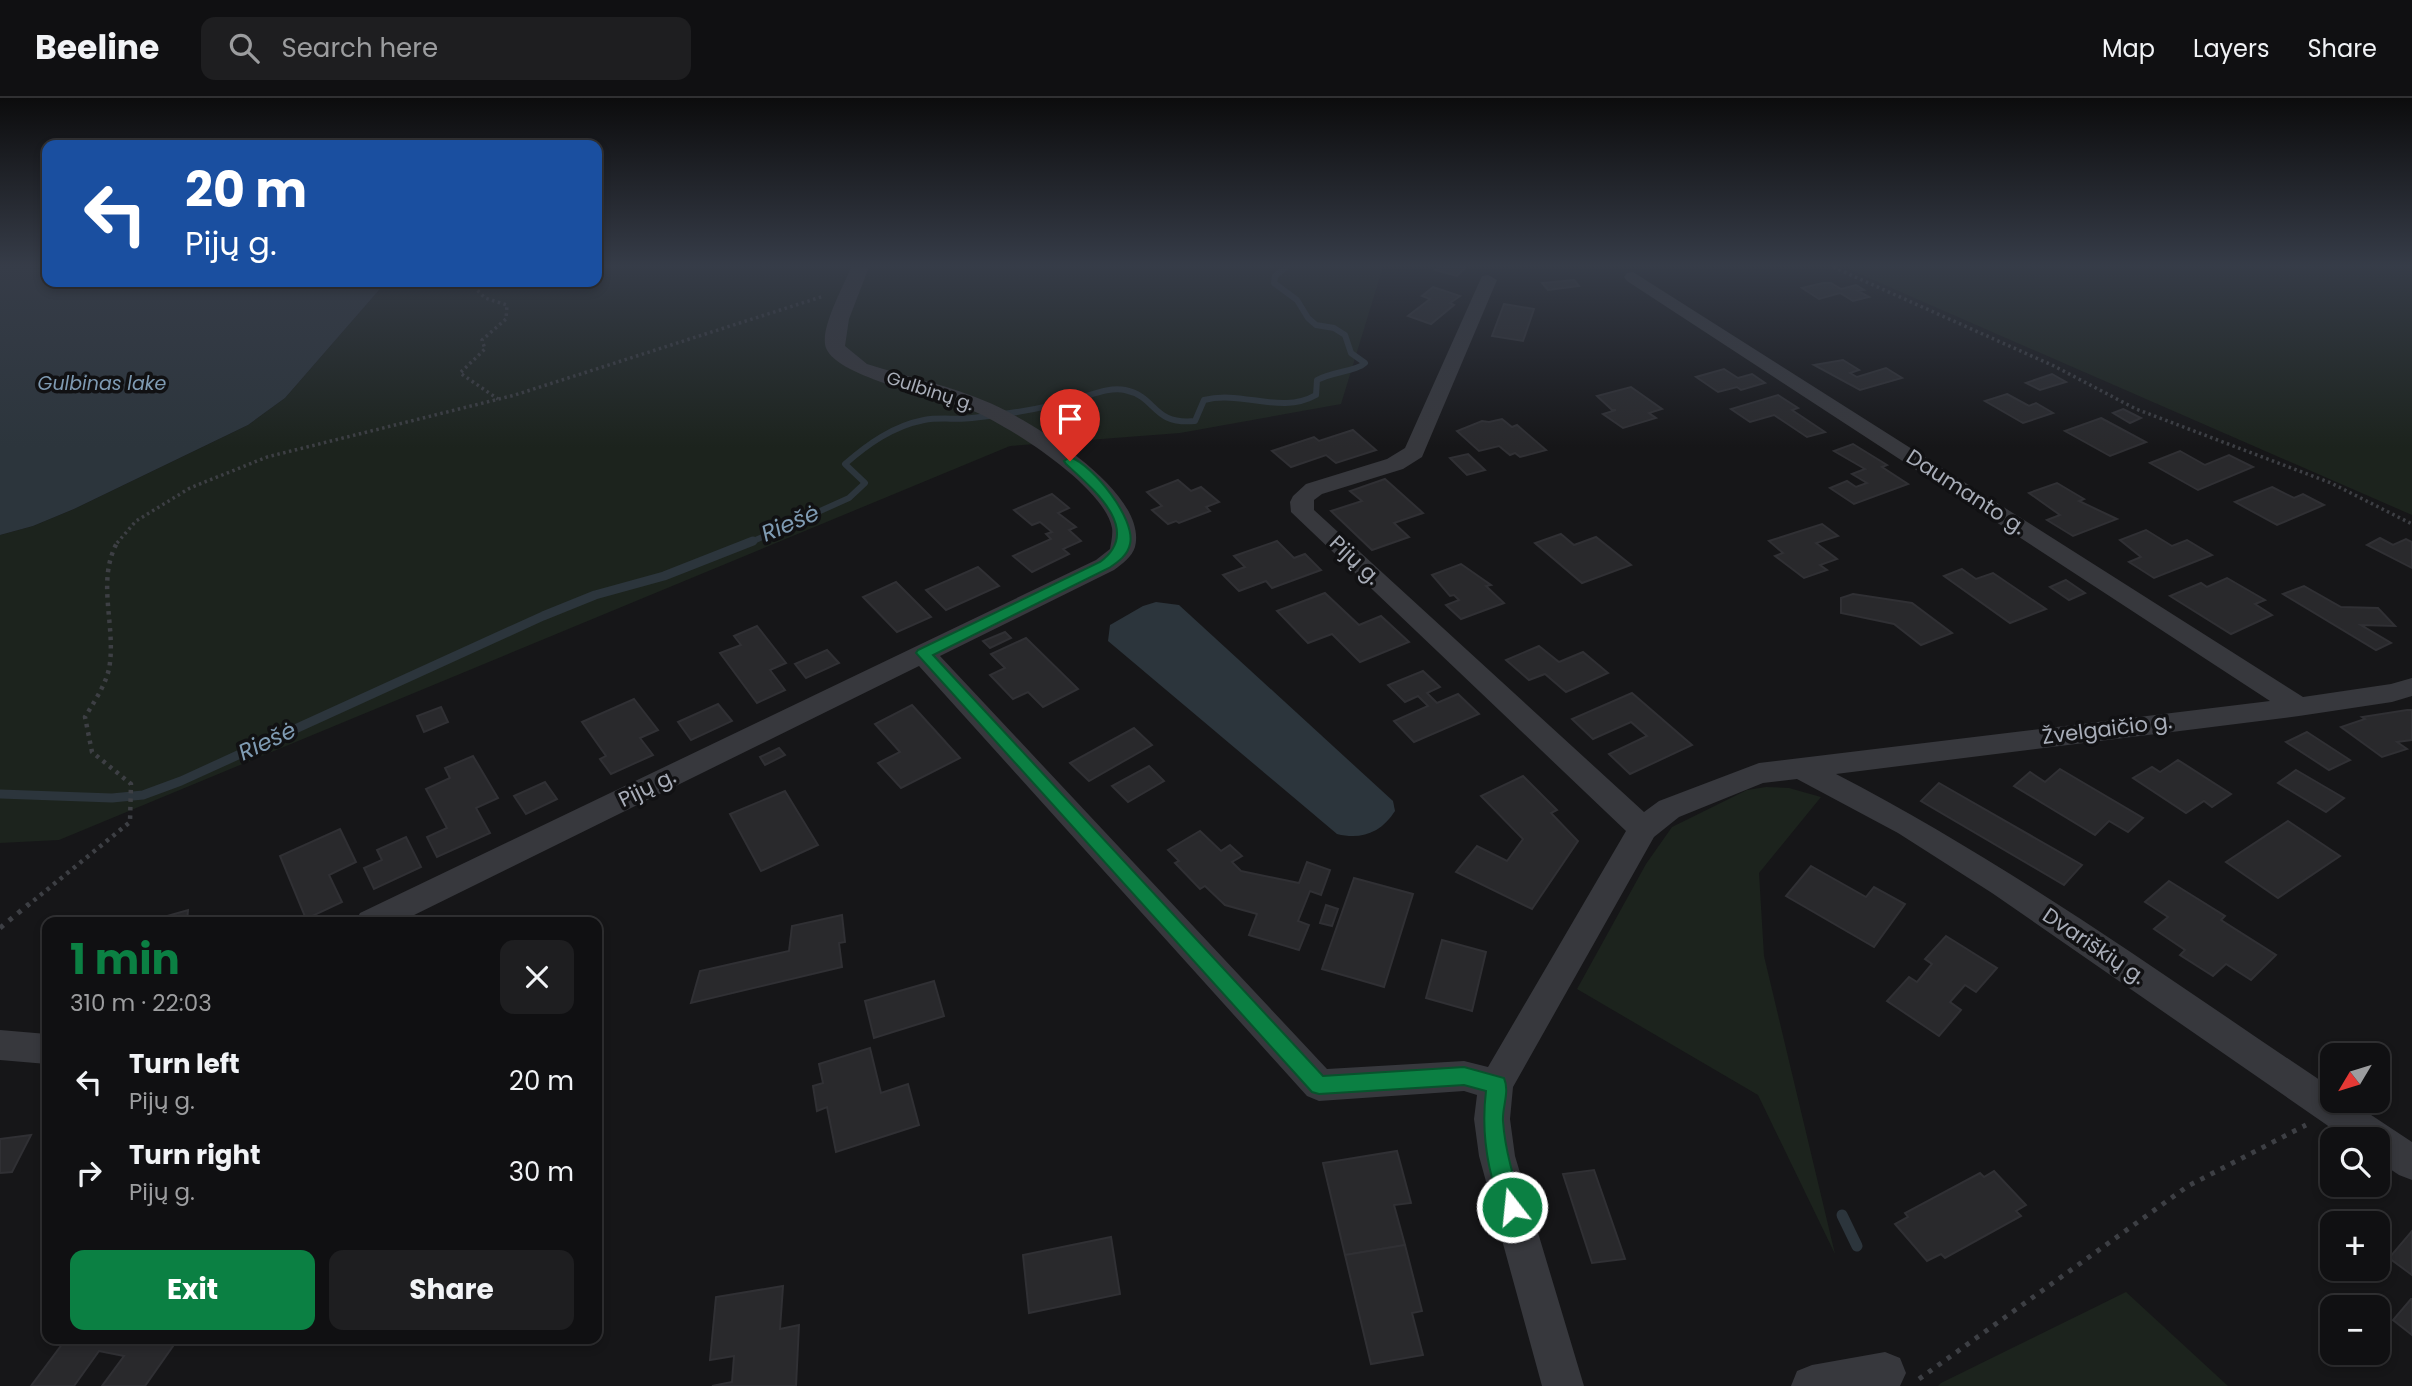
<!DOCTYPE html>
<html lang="en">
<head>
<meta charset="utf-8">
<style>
  :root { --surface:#101012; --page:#1e1e20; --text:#f1f3f6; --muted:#9c9d9f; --line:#303032; --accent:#0b8043 }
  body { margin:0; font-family:Poppins,sans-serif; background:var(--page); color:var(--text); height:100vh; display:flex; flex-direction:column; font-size:26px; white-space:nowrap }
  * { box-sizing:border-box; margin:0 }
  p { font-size:23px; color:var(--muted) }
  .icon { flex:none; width:38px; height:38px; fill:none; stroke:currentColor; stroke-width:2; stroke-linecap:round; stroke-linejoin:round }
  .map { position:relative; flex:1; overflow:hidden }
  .sheet { position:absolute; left:42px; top:819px; width:560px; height:427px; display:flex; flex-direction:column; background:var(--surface); border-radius:14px; box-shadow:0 4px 10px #0003,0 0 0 2px var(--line) }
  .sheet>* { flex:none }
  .top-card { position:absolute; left:42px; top:42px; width:560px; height:147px; border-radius:14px; box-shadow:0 4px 10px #0003,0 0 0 2px var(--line); background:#1a4fa0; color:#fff; overflow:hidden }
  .needle { width:46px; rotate:232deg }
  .fabs { position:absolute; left:2320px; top:945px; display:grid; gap:14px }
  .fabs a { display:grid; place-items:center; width:70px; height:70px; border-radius:14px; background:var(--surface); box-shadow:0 4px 10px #0003,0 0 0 2px var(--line); font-size:35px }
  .pin { position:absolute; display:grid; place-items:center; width:60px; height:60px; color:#fff; margin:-72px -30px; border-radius:50% 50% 50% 0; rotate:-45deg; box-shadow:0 0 7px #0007 }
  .pin .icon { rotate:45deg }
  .me { position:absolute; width:77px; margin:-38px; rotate:344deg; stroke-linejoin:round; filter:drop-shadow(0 0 5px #0008) }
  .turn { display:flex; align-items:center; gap:24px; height:147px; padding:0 28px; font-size:32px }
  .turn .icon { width:91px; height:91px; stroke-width:2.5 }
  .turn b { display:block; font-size:49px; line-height:60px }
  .round { display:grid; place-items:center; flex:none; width:74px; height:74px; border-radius:14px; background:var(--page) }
  .overview { display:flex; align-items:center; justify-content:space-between; height:119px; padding:0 28px }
  h1 { font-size:42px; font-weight:700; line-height:52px; color:var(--accent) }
  .primary-button { display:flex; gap:14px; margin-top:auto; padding:14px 28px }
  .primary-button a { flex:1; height:80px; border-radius:14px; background:var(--accent); color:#fff; font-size:28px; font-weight:700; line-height:80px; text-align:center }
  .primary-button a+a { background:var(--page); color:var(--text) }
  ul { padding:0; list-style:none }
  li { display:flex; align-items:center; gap:21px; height:91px; padding:0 28px }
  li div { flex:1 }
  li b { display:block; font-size:26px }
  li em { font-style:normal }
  header { display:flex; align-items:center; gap:42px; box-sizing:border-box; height:98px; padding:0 35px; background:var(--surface); border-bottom:2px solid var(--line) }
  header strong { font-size:33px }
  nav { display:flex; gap:38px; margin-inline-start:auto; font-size:24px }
  .search { width:490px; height:63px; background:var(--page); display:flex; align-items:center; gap:18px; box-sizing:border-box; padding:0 24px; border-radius:14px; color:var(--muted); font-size:26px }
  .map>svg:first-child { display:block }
  .green { fill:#1c231d }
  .water { fill:#2c353c }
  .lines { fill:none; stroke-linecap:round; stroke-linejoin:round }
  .stream-far2 { stroke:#2c353c; stroke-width:6 }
  .stream-far1 { stroke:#2c353c; stroke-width:9 }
  .stream { stroke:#2c353c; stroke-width:11 }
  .building { fill:#29292c; stroke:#303034; stroke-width:2 }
  .path-far2 { stroke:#3d3f44; stroke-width:3.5; stroke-dasharray:2.5 3.5; stroke-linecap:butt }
  .path-far1 { stroke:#3d3f44; stroke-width:4.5; stroke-dasharray:3.5 5; stroke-linecap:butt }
  .path { stroke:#3d3f44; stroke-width:5; stroke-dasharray:4.5 7; stroke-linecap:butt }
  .street { fill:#37383d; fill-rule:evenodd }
  .route { fill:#0b8043; stroke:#07532c; stroke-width:2 }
  .labels { text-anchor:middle; stroke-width:7; stroke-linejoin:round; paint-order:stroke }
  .far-street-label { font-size:18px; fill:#a8adb8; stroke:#111113 }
  .far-water-label { font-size:19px; font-style:italic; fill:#7f9bb3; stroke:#111113 }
  .street-label { font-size:21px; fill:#a8adb8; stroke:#111113 }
  .water-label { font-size:23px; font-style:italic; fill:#7f9bb3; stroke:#111113 }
</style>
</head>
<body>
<header>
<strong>Beeline</strong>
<div class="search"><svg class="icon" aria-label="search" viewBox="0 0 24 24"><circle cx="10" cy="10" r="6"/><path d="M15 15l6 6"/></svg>Search here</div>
<nav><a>Map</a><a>Layers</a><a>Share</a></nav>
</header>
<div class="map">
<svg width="2412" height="1288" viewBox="0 0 2412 1288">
  <rect width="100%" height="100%" fill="#161618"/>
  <!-- green -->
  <g class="green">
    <polygon points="597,169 1383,169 1341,306 1180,335 1010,348 59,742 0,745 0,437 33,428 74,411 248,327 285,300 386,184 597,184"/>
    <polygon points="1851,169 2412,169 2412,417 1848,171"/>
    <polygon points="1766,689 1789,690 1821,699 1759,775 1764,858 1835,1156 1758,997 1577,891 1646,766 1672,729 1747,692"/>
    <polygon points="2126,1194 2228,1288 1938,1288 1941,1285"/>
  </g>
  <!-- water -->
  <g class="water">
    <polygon points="0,169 47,169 47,184 386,184 285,300 248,327 74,411 33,428 0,437"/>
    <path d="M1156 504 1179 507 1393 703 1395 713C1381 735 1361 742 1337 736L1108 543 1110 527 1143 508Z"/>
  </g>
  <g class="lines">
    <!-- stream-far2 -->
    <path class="stream-far2" d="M749 445 849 400 865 385 845 366C868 346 893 328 924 322 940 319 957 322 972 320 1010 316 1048 310 1083 299 1096 295 1112 289 1125 292 1158 299 1151 327 1195 323L1204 302C1242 292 1281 317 1316 297L1317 282C1331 274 1357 273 1365 265L1351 255 1345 237 1334 230 1316 227 1308 220 1297 202 1274 185 1275 178 1286 169"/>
    <!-- stream-far1 -->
    <polyline class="stream-far1" points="0,696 112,700 143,697 181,683 543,518 595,497 664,478 753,443"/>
    <!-- stream -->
    <polyline class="stream" points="1842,1117 1857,1148"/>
  </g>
  <!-- building -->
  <g class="building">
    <polygon points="1438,169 1464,169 1465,170 1457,178 1435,172"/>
    <polygon points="1574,182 1579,188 1548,192 1542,185"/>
    <polygon points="1823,185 1831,185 1841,191 1856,187 1864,192 1858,193 1869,199 1853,203 1840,195 1819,201 1802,190"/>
    <polygon points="1433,189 1460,198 1450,205 1454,207 1431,226 1408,218 1430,201 1422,198"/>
    <polygon points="1504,206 1534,211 1523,243 1492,238"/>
    <polygon points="1843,262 1859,272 1850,275 1857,279 1886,270 1902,280 1860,292 1814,267"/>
    <polygon points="1724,271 1738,280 1752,276 1765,285 1741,292 1737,289 1718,294 1696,279"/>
    <polygon points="2052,276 2066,284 2040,292 2026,285"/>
    <polygon points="1631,289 1662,311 1649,315 1656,320 1623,330 1603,316 1616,312 1612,312 1597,298"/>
    <polygon points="2007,296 2029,308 2036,305 2053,315 2023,325 1985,303"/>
    <polygon points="1778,297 1798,310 1792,312 1825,334 1807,339 1774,317 1750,324 1731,311"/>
    <polygon points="2123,311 2141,320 2130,325 2113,315"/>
    <polygon points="2101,320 2146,344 2110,358 2065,333"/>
    <polygon points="1502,321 1512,329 1517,327 1546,352 1520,359 1515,355 1510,357 1499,348 1479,353 1457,333 1482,323 1489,324"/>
    <polygon points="1353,332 1376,352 1336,365 1326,357 1291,369 1272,353 1314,339 1319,343"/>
    <polygon points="1853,346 1887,367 1882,369 1908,386 1854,406 1830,390 1847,383 1856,389 1867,385 1852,376 1865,371 1834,353"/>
    <polygon points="2180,353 2205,367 2229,357 2253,369 2198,392 2150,365"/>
    <polygon points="1468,356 1485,372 1467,377 1450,360"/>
    <polygon points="1385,381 1423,415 1394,425 1409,439 1372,452 1331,413 1362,403 1350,393"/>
    <polygon points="1178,382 1191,393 1201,389 1219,404 1206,409 1210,413 1179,425 1176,423 1168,426 1152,412 1162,408 1147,394"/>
    <polygon points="2057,385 2084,401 2079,403 2117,421 2073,438 2047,422 2060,417 2029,395"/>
    <polygon points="2272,389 2294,400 2303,396 2324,407 2277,427 2235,404"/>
    <polygon points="1052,396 1069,410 1058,415 1076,429 1069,432 1081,443 1063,451 1069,456 1032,474 1013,458 1051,441 1046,436 1052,434 1040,424 1032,427 1014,412"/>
    <polygon points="1822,426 1838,438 1816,445 1837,461 1820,467 1827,472 1804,480 1775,458 1783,455 1769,443"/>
    <polygon points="2146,432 2172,448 2187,442 2212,457 2154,480 2129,464 2141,459 2120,442"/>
    <polygon points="1561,436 1574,447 1596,439 1631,467 1582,485 1535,445"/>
    <polygon points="2380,440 2393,447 2406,441 2412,444 2412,470 2367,447"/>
    <polygon points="1277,443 1294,460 1305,456 1321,472 1272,490 1266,483 1239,493 1223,477 1245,469 1234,458"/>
    <polygon points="1461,466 1491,487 1486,488 1504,505 1461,521 1446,507 1459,502 1454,497 1450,498 1432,477"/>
    <polygon points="978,469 999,488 946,512 926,492"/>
    <polygon points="1962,471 1976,481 1993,475 2046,511 2010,525 1944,478"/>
    <polygon points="2227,480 2265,502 2255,506 2272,517 2231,536 2170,498 2201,485 2207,489"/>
    <polygon points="2066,482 2085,495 2069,502 2050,489"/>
    <polygon points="896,484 931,519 897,534 863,499"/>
    <polygon points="2304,488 2341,509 2378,510 2395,528 2361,527 2391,545 2376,552 2283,496"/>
    <polygon points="1325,495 1359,527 1381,518 1409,544 1360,564 1332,536 1308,545 1277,513"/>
    <polygon points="1853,496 1912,505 1952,535 1921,547 1894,526 1841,515 1841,500"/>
    <polygon points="757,528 786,565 770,572 785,592 757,605 720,555 741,547 734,538"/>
    <polygon points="1005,534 1011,540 990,550 983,543"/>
    <polygon points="1026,540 1078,591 1043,609 1028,594 1013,601 990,577 1005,570 991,556"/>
    <polygon points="1539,548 1559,564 1583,554 1608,575 1566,594 1545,576 1529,582 1506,562"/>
    <polygon points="827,552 839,565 806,580 795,566"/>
    <polygon points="1423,573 1440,589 1427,595 1437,605 1458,596 1479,616 1414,644 1394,623 1428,608 1418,598 1405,604 1388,587"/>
    <polygon points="1632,595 1692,647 1630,676 1609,656 1647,638 1631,624 1593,641 1572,621"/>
    <polygon points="634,601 658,632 640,640 653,657 611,676 600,661 606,658 582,624"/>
    <polygon points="718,606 732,623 691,642 678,624"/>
    <polygon points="912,607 960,660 901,690 878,665 900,654 875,626"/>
    <polygon points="441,609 448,624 424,634 417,618"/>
    <polygon points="2407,612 2412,612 2412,642 2397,644 2407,651 2382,659 2341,629 2365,621 2362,619"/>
    <polygon points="1134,630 1152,647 1089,683 1070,665"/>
    <polygon points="2307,634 2350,662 2329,672 2286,644"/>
    <polygon points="779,650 785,657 765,667 760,659"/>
    <polygon points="473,658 498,700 476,710 490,735 437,759 427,739 447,730 426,691 450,680 445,670"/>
    <polygon points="2178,662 2231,696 2212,709 2204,703 2186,715 2133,680 2152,669 2160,674"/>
    <polygon points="1149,668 1164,683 1128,704 1112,688"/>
    <polygon points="2060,671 2143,720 2128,734 2109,723 2095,737 2014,688 2030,674 2045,684"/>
    <polygon points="2296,672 2344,700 2326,714 2278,685"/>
    <polygon points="1523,678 1557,712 1551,715 1578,743 1532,811 1456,774 1477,748 1507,763 1523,741 1481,698"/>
    <polygon points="545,684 557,701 526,716 514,698"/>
    <polygon points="1939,685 2082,767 2064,787 1921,703"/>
    <polygon points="785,693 818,747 761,773 730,716"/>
    <polygon points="2288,723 2340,758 2278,800 2226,764"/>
    <polygon points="340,731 356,764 329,777 342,804 306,821 280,758"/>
    <polygon points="1200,733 1221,753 1230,747 1242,758 1232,764 1241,773 1299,785 1307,764 1330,772 1321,797 1310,793 1298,823 1309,827 1299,852 1249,837 1257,816 1225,807 1205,788 1200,791 1175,765 1179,763 1168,752"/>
    <polygon points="406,739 421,769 374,791 364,770 382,762 377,752"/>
    <polygon points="1811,768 1866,799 1874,789 1905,806 1874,849 1786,798"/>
    <polygon points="1354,780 1413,796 1384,889 1322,871"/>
    <polygon points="2169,783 2225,818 2221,822 2276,857 2251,882 2226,866 2213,878 2180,857 2185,852 2154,831 2168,819 2145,804"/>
    <polygon points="1326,807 1338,811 1332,828 1320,825"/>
    <polygon points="188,812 187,824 146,824"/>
    <polygon points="842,817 845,844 839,845 842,869 691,905 700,873 789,853 792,828"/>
    <polygon points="1946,838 1997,870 1976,894 1965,887 1950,904 1961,912 1939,938 1887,903 1909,879 1917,884 1932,866 1925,861"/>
    <polygon points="1442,842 1486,854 1472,913 1426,900"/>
    <polygon points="934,883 944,918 874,940 865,903"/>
    <polygon points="870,950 881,995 908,986 919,1027 836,1054 827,1009 817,1013 813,988 823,985 819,966"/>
    <polygon points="31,1037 12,1074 0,1075 0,1041"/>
    <polygon points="1397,1053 1411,1105 1394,1107 1405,1147 1345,1157 1323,1065"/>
    <polygon points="1594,1072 1625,1161 1592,1165 1563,1076"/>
    <polygon points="1994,1073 2026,1107 2016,1113 2021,1118 1945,1160 1941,1156 1927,1163 1895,1126 1908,1119 1905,1115 1980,1075 1984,1079"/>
    <polygon points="2412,1133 2412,1177 2389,1160"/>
    <polygon points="1111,1139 1120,1196 1029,1215 1023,1157"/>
    <polygon points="1405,1147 1422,1213 1412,1215 1423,1257 1371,1266 1345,1157"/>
    <polygon points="783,1188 780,1231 799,1227 796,1288 712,1288 732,1284 734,1258 710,1262 716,1199"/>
    <polygon points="2411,1201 2412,1201 2412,1237 2393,1222"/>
    <polygon points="66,1241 178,1241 145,1288 102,1288 124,1258 99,1253 74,1288 31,1288"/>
  </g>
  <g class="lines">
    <!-- path-far2 -->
    <g class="path-far2">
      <polyline points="1833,169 2054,268 2136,311 2331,385 2412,426"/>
      <polyline points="469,184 485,200 507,207 506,221 482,242 485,251 460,275 498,301"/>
      <polyline points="117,445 136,423 190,390 267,359 515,297 824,198"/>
    </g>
    <!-- path-far1 -->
    <path class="path-far1" d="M27 808 130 724 131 686 92 654 85 619C94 604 105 588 109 571 117 528 95 483 118 443"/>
    <!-- path -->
    <g class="path">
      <polyline points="0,830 29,806"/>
      <polyline points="1919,1281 2188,1088 2306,1027"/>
    </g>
    <!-- street -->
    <g class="street">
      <path d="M851 169H869L849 221 845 248 867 266C908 279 951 288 990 305 1031 323 1149 394 1135 449 1132 459 1122 466 1114 472L940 558 1327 971 1464 963 1488 969 1626 733 1291 414 1290 404 1293 398 1306 386 1387 361 1405 350 1482 178 1488 177 1497 182 1422 359 1403 371 1322 396 1314 402V412L1644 714 1659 703 1759 665 2270 603 1627 183 1624 179 1627 175 1633 174 2303 599 2391 586 2412 580V598L2392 604 2299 618 1836 676C2010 766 2170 882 2333 991V1003H2350L2412 1044V1082L2399 1077 2378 1063V1041H2347L1992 795 1898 735 1797 681 1763 685 1679 719 1654 739 1513 989 1510 1021 1515 1058 1584 1288H1542L1479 1058 1474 1021 1477 997 1464 993 1319 1003 1307 998 919 568 400 824H355L360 815 1096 462 1110 451C1111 445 1113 436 1112 430 1105 389 1008 327 971 312 939 299 838 280 826 250 819 231 844 188 851 169Z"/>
      <polygon points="0,932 47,936 47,966 0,962"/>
      <polygon points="1885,1254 1900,1260 1906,1275 1900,1288 1791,1288 1797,1273 1812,1267"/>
    </g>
  </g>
  <!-- sky -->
  <linearGradient id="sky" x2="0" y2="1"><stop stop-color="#0c0c0d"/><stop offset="0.48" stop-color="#363c48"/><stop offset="1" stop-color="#363c48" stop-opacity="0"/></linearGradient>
  <rect width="2412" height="349" fill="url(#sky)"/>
  <!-- route -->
  <path class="route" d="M1070 359C1093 367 1136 421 1130 446 1128 457 1118 464 1109 470L933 557 1323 978 1464 969 1504 980C1510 994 1502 1009 1503 1023 1505 1053 1514 1081 1523 1109L1520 1116 1512 1119 1504 1116C1488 1077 1481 1034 1486 993L1464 987 1319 996 1312 994 916 555 918 552 1100 464C1144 432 1092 390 1066 366L1064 363Z"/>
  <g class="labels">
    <!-- far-street labels -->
    <g class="far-street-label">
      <text transform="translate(930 293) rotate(18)" y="6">Gulbinų g.</text>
    </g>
    <!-- far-water labels -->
    <g class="far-water-label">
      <text x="102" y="292">Gulbinas lake</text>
    </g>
    <!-- street labels -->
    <g class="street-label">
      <text transform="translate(1966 394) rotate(33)" y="7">Daumanto g.</text>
      <text transform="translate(1355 462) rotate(43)" y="7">Pijų g.</text>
      <text transform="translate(2107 631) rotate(-7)" y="7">Žvelgaičio g.</text>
      <text transform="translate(647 690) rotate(-26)" y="7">Pijų g.</text>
      <text transform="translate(2094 848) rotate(34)" y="7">Dvariškių g.</text>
    </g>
    <!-- water labels -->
    <g class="water-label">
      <text transform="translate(790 425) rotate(-23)" y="8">Riešė</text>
      <text transform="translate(267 643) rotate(-25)" y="8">Riešė</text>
    </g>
  </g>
</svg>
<div class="fabs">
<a><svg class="needle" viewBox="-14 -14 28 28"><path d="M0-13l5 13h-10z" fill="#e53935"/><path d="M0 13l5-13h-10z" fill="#9c9d9f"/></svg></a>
<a><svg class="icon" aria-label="search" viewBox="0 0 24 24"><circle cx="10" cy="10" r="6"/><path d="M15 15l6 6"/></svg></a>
<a>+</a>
<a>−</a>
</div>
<div class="pin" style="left:1070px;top:363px;background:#d93025"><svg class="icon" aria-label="arrive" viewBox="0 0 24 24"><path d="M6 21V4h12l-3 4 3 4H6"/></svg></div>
<svg class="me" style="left:1512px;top:1109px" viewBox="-20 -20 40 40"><circle r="17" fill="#0b8043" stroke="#fff" stroke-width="3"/><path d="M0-11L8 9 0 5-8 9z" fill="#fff"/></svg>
<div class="top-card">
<div class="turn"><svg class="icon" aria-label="left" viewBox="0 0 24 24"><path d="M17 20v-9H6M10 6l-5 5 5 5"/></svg><div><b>20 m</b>Pijų g.</div></div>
</div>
<section class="sheet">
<div class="overview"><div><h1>1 min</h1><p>310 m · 22:03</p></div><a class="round"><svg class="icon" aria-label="close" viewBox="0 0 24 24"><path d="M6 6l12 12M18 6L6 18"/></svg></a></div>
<ul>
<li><svg class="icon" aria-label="left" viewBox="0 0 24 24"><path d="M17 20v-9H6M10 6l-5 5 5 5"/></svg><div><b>Turn left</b><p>Pijų g.</p></div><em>20 m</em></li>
<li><svg class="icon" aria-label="right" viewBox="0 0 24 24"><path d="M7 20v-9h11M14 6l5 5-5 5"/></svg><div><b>Turn right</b><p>Pijų g.</p></div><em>30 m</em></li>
</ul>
<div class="primary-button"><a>Exit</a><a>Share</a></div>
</section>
</div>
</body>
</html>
